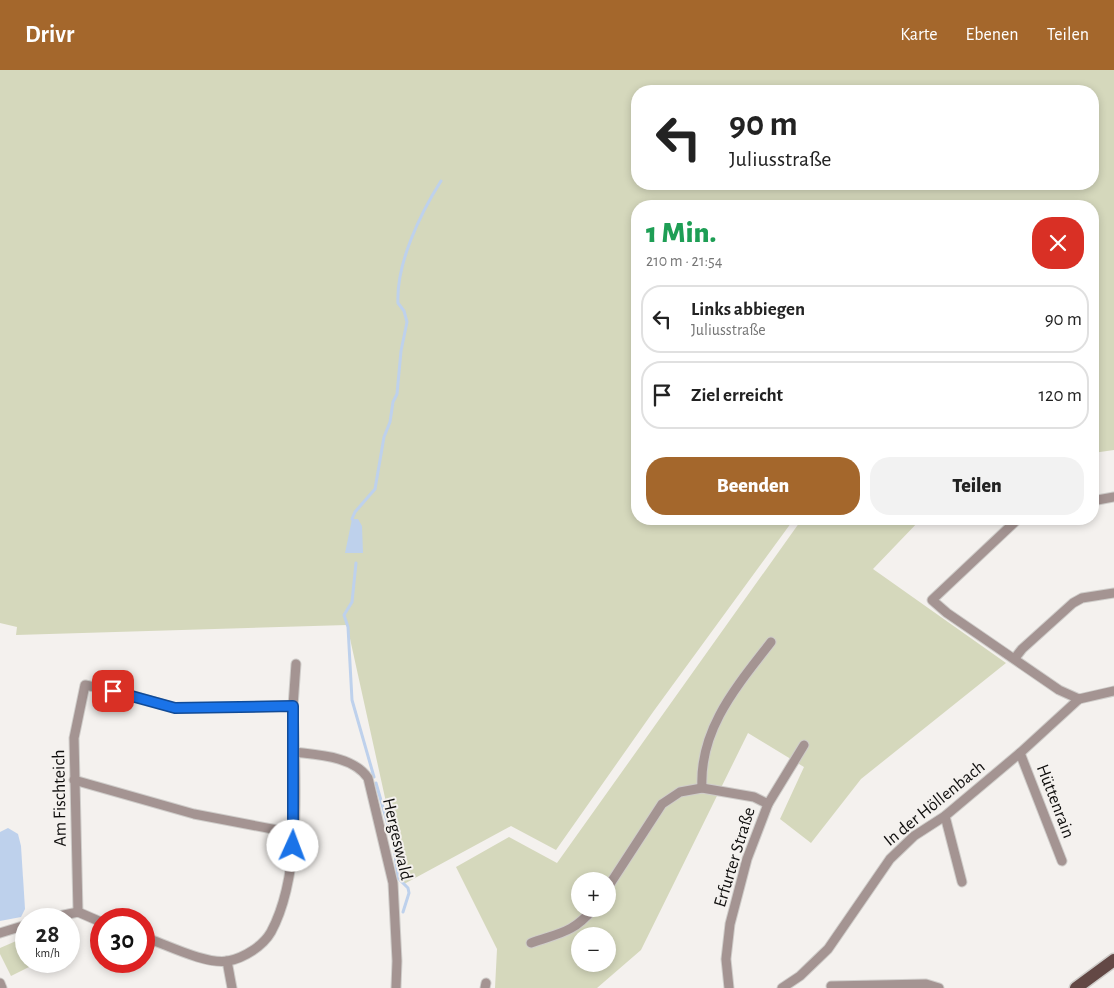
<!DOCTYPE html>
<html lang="de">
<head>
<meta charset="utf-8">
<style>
  :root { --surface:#fff; --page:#f2f2f2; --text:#222; --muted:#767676; --line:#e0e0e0; --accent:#a4672c }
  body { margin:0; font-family:"Alegreya Sans",sans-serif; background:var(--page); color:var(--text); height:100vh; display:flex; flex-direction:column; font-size:19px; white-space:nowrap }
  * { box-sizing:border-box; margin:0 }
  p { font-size:16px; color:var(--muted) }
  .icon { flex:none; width:28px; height:28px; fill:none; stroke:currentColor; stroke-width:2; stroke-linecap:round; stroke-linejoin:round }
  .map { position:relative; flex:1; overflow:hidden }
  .drawer { position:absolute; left:631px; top:130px; width:468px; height:325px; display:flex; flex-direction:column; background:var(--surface); border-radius:20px; box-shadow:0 2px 8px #0003 }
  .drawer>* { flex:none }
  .guide { position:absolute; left:631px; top:15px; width:468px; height:105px; border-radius:20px; box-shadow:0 2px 8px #0003; background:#fff; color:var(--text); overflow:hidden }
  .fabs { position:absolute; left:571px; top:802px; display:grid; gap:10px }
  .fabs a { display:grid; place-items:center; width:45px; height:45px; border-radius:50%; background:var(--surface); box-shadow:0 2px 8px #0003; font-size:25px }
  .speed { position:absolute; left:15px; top:838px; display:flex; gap:10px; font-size:25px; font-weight:700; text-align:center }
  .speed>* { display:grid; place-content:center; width:65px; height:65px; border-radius:50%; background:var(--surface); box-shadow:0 2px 8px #0003; line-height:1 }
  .speed small { font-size:12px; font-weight:400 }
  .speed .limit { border:8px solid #d22; background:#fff; color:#111 }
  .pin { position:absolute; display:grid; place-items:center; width:42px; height:42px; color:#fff; margin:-21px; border-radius:10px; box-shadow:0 2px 8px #0006 }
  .me { position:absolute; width:55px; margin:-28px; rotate:2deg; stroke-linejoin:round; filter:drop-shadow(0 0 4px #0008) }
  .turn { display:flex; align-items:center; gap:18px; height:105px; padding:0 15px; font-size:22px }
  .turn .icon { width:65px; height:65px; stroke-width:2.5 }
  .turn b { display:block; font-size:35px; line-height:42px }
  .round { display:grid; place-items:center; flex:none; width:52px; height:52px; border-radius:20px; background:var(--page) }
  .headline { display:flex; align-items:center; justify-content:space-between; height:85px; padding:0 15px }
  h1 { font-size:30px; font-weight:800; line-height:38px; color:#1e9e55 }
  .button { display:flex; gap:10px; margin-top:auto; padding:10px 15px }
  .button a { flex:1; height:58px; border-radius:20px; background:var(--accent); color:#fff; font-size:20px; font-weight:800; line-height:58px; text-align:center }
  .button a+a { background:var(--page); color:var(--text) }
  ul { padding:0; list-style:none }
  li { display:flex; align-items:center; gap:15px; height:68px; margin:0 10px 8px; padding:0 5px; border:2px solid var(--line); border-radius:20px }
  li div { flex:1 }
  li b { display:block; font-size:19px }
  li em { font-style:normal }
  header { display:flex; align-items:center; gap:30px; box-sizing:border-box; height:70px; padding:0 25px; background:var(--accent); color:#fff }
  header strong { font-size:24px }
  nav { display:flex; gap:28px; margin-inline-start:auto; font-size:18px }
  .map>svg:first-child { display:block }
  .green { fill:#d5d8bc; fill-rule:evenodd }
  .water { fill:#bed1ec }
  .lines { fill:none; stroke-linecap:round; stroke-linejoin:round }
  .stream { stroke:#bed1ec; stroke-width:3 }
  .minor-casing { stroke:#cfcdca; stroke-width:11 }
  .primary-casing { stroke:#cfcdca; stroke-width:15 }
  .minor { stroke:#a49492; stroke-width:9 }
  .primary { stroke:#634845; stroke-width:12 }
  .route-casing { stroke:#114b97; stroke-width:12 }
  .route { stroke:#1a73e8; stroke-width:9 }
  .labels { text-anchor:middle; stroke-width:4; stroke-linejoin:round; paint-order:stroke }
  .street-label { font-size:18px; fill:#0f0e0d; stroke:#f4f1ee }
</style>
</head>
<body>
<header>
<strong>Drivr</strong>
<nav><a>Karte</a><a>Ebenen</a><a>Teilen</a></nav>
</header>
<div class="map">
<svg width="1114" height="918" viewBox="0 0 1114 918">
  <rect width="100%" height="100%" fill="#f4f1ee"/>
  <!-- green -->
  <g class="green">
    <path d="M0 0H1114V380L1093 383 1092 136H638V449H794L653 642 556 780 511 756 404 814 347 555 16 565 17 557 0 553ZM638 21H1092V114H638Z"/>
    <path d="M802 449H921L873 499 1006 593 861 709 811 773 780 749 804 697 748 663 641 880 597 918H495L497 879 456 797 509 767 557 793ZM580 811H608V839H580ZM580 866H608V894H580Z"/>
    <polygon points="23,868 26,875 26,891 34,891 35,894 11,906 0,884 0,878"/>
  </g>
  <!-- water -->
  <g class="water">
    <polygon points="352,449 358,449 362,456 363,483 345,483"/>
    <polygon points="8,758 18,764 21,776 25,839 21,847 0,851 0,762"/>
  </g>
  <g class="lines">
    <!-- stream -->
    <g class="stream">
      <path d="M352 449 355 442 375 419 384 367 390 352 393 332 397 324 401 281 407 252 404 241 398 233C396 194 420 144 441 111"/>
      <polyline points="356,493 352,532 344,545 348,557 352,630 374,707"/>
      <polyline points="376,713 394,776 398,808 408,818 409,823 403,842"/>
    </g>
    <!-- minor casing -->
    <g class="minor-casing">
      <g id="minor">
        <polyline points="1092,431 1114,427"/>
        <polyline points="1018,449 932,530 947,543 1059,620 1079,629"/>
        <polyline points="1015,588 1022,579 1073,533 1082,528 1114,523"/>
        <polyline points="1079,629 1114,621"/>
        <path d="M294 682C318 685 353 686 368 708L393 813 397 891 396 918"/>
        <polyline points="1020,683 1062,791"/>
        <polyline points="74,710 194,744 293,763"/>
        <path d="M702 718C699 659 737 616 771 572"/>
        <polyline points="945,746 962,812"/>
        <polyline points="608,817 662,734 680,722 702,718 754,727 768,734"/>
        <polyline points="78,842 74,668 85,615 127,624 175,638 293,636 296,594"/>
        <polyline points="45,849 78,842 101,852"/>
        <polyline points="0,863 26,855"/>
        <path d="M144 867C165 874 206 895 228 891 244 888 263 876 271 862 303 803 295 702 293 636"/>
        <path d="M531 873C559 863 573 863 593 839"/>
        <polyline points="227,891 232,918"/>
        <polyline points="0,913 2,918"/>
        <polyline points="831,916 926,914 939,918"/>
        <polyline points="485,918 486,913"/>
        <polyline points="729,918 726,889 730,854 747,789 768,734 804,675"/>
        <polyline points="782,918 800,906 828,879 890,789 914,766 945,746 1020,683 1079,629"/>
      </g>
    </g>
    <!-- primary casing -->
    <g class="primary-casing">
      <polyline id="primary" points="1076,918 1114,890"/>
    </g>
    <!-- minor -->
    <use href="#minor" class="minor"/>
    <!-- primary -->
    <use href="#primary" class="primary"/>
  </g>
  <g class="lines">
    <!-- route casing -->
    <g class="route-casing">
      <polyline id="route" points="113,621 175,638 293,636 293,776"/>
    </g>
    <!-- route -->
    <use href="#route" class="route"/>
  </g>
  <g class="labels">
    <!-- street labels -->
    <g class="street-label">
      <text transform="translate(59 728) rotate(-91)" y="6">Am Fischteich</text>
      <text transform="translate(1056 731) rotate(69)" y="6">Hüttenrain</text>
      <text transform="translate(934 733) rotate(-39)" y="6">In der Höllenbach</text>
      <text transform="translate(398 769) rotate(77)" y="6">Hergeswald</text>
      <text transform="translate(734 787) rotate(-73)" y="6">Erfurter Straße</text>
    </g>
  </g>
</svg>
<div class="fabs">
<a>+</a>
<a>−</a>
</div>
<div class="speed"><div>28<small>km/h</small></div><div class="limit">30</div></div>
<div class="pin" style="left:113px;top:621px;background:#d93025"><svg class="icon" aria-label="arrive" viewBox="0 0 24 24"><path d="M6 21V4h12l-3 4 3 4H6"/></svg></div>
<svg class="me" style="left:293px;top:776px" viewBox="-20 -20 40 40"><circle r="19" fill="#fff"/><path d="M0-13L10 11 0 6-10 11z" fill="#1a73e8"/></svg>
<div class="guide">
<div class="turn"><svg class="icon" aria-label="left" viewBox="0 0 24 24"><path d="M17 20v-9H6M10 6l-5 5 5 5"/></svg><div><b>90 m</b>Juliusstraße</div></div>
</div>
<section class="drawer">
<div class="headline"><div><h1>1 Min.</h1><p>210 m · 21:54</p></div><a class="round" style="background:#d93025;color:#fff"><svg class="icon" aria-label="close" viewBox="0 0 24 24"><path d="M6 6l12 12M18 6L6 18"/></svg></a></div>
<ul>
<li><svg class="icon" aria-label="left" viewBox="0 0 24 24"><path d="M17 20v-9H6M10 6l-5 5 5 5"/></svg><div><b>Links abbiegen</b><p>Juliusstraße</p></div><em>90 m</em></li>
<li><svg class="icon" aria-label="arrive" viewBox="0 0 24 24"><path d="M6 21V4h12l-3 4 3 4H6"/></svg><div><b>Ziel erreicht</b></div><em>120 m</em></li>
</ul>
<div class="button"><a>Beenden</a><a>Teilen</a></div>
</section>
</div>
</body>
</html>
